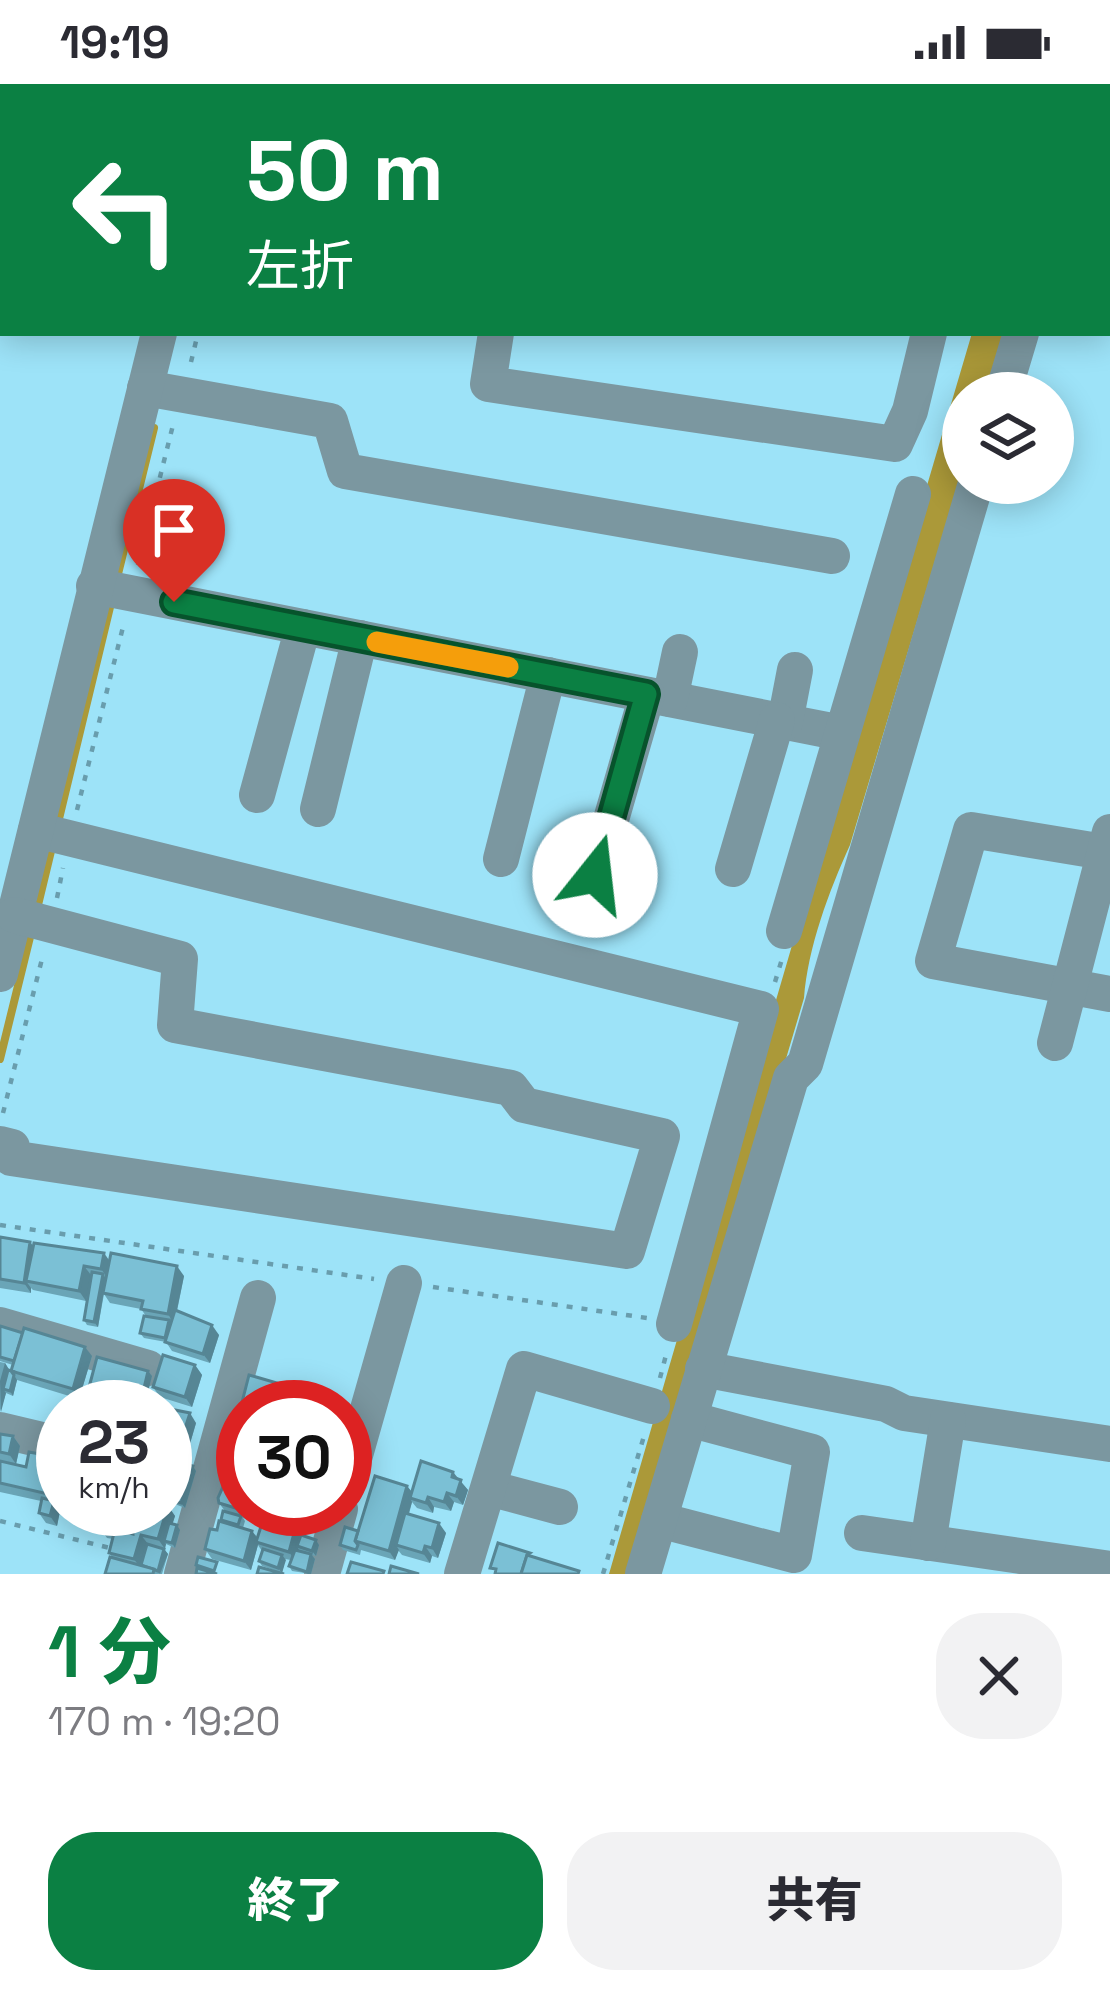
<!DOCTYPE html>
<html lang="ja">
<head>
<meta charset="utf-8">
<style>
  :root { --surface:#fff; --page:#f2f2f3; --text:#2b2b33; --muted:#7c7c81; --accent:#0b8043 }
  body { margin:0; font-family:"Space Grotesk","Noto Sans JP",sans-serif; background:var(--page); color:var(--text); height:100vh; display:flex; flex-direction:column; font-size:45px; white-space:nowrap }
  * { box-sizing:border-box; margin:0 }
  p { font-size:39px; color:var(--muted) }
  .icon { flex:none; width:66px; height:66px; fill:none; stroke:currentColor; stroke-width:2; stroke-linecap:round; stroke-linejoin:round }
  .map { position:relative; height:1490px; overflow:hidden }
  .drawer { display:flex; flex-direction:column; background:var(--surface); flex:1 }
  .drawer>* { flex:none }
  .guide { position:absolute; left:0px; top:0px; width:1110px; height:252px; box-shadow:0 6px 30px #0003; background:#0b8043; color:#fff; overflow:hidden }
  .controls { position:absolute; left:942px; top:288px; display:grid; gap:24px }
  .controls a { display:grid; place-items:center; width:132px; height:132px; border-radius:50%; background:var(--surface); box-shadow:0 6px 30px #0003; font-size:60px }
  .speed { position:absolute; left:36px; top:1296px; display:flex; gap:24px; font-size:60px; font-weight:700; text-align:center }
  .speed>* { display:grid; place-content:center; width:156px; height:156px; border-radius:50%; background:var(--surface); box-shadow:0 6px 30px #0003; line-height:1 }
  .speed small { font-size:30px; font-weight:400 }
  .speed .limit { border:18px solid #d22; background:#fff; color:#111 }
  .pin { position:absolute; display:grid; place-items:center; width:102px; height:102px; color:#fff; margin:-123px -51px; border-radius:50% 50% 50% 0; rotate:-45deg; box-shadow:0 0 12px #0007 }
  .pin .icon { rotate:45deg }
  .me { position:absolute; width:132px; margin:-66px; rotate:16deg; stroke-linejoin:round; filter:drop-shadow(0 0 9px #0008) }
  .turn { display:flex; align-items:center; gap:42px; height:252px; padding:0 48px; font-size:54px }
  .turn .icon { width:156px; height:156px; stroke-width:2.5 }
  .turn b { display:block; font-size:84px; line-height:102px }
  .round { display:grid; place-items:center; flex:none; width:126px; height:126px; border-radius:48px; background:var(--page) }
  .summary { display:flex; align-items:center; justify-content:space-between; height:204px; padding:0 48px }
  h1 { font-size:72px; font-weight:800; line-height:90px; color:var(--accent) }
  .button { display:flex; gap:24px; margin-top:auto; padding:24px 48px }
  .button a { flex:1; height:138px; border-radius:48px; background:var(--accent); color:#fff; font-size:48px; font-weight:800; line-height:138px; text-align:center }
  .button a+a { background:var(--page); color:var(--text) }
  .status { display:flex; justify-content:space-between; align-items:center; height:84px; padding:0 60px; background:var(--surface); direction:ltr }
  .status svg { height:33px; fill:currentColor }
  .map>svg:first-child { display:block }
  .water { fill:#ab9939 }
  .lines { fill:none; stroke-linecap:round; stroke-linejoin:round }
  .stream { stroke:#ab9939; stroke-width:8 }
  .path { stroke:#699dad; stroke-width:4.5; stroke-dasharray:6 9; stroke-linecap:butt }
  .minor { stroke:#7b97a0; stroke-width:36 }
  .wall { fill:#6aa5b7; fill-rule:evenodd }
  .shaded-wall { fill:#568695 }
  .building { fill:#7bc0d5; stroke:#568695; stroke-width:3 }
  .route-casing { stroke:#07532c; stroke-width:30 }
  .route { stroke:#0b8043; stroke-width:21 }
  .slow { stroke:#f59e0b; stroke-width:21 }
</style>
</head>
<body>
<div class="status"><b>19:19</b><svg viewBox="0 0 49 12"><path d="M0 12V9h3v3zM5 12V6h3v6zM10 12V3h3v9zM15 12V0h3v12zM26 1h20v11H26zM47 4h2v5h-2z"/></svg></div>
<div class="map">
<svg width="1110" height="1490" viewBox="0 0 1110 1490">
  <rect width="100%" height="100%" fill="#9de3f8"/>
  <!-- water -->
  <path class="water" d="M972 249H1004L986 309H963V384L850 761C829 807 808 863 804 914L633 1490H609C729 1076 850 662 972 249Z"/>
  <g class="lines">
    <!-- stream -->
    <g class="stream">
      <polyline points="237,3 238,0"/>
      <polyline points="116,498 154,344"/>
      <polyline points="57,743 111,519"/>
      <polyline points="37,825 52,763"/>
      <polyline points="0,975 32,845"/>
    </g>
    <!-- path -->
    <g class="path">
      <polyline points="258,3 259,0"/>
      <polyline points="191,278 198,249"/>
      <polyline points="138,481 173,341"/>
      <polyline points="77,726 124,539"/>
      <polyline points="57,814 63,784"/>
      <polyline points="775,898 782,875"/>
      <polyline points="3,1029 43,871"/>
      <polyline points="0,1141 374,1195"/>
      <polyline points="433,1203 647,1234"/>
      <polyline points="660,1294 666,1271"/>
      <polyline points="0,1437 110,1464"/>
      <polyline points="603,1490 644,1352"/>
    </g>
    <!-- minor -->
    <g class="minor">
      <polyline points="218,3 219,0"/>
      <polyline points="336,3 336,0"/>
      <polyline points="622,3 622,0"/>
      <polyline points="682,3 682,0"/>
      <polyline points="980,3 981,0"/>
      <polyline points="1093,3 1094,0"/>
      <polyline points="496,249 488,300 895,360 910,327 929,249"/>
      <polyline points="145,304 330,337 345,387 832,472"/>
      <polyline points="1003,309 1021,249"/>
      <polyline points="94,502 842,649"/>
      <polyline points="670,615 680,568"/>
      <polyline points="785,638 795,586"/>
      <polyline points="257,711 303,543"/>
      <polyline points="318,725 360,554"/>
      <polyline points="36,746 761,925 674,1240"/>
      <polyline points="1110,769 971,746 933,877 1110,910"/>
      <polyline points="501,775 548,591"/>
      <polyline points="733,785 777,636"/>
      <polyline points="595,791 647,611"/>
      <polyline points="784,847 913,410"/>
      <polyline points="0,890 159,249"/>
      <polyline points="1055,959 1110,748"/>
      <polyline points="0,1060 12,1063 11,1074 627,1167 662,1052 524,1021 511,1004 175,941 180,875 14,831"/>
      <polyline points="0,1241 148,1284"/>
      <polyline points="703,1285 886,1320 904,1329 1110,1360"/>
      <polyline points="0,1346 63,1361"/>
      <polyline points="489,1404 560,1423"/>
      <polyline points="345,1406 404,1199"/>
      <polyline points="659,1436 794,1471 812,1368 689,1335"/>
      <polyline points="862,1449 1110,1485"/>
      <polyline points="928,1459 948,1336"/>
      <polyline points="182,1490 258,1214"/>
      <polyline points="322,1490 340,1425"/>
      <polyline points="462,1490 524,1285 652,1322"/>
      <polyline points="643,1490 791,994 805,980 976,399"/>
    </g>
  </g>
  <!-- wall -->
  <g class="wall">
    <polygon points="0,1153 30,1158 33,1162 184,1192 177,1227 219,1251 210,1279 172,1267 166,1258 144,1254 140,1249 146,1232 141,1225 110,1219 104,1210 98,1243 87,1241 84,1236 92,1192 86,1217 33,1206 31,1204 31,1209 0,1204"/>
    <polygon points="0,1242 92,1272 79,1315 17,1296 13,1312 6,1309 0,1328 0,1278 5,1279 10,1287 13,1281 0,1277"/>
    <polygon points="195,1281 202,1291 192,1323 160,1313 153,1303"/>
    <polygon points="148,1287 152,1292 144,1323 133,1323 92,1312 88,1307"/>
    <polygon points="165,1324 196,1339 186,1373 165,1366"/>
    <polygon points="243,1347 243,1381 237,1379 230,1369 238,1350"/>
    <polygon points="0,1350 13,1352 20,1362 16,1380 0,1377"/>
    <polygon points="165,1370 184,1381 193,1382 196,1387 185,1424 165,1416"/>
    <polygon points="0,1377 26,1383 63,1383 55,1419 60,1427 57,1442 46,1439 39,1429 41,1417 0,1408"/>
    <path d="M241 1382 243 1385 242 1393 265 1430 304 1448 303 1452 316 1456 319 1461 316 1472 312 1471 315 1475 311 1490 292 1487 289 1482 291 1476 285 1475 282 1489 262 1482 259 1477 262 1467 258 1461 251 1486 212 1475 205 1465 222 1438 225 1427 219 1419 228 1391 223 1385ZM243 1434 262 1440 258 1454 252 1447 243 1444 245 1437Z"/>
    <polygon points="458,1395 468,1406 463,1421 454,1418 451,1427 434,1423 433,1429 417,1424 412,1418 409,1430 446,1449 438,1474 432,1472 430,1479 402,1471 398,1466 395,1476 361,1466 360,1471 343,1466 340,1461 407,1402 412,1408"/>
    <polygon points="168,1422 175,1432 172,1440 180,1446 175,1464 166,1460 164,1465 168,1470 162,1490 105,1490 113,1474 109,1469 113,1455 107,1454 100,1444 103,1432 76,1425 125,1425"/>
    <polygon points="273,1425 293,1425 291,1433 275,1429"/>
    <polygon points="307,1425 329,1425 325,1437 309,1432 306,1427"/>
  </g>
  <!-- shaded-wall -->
  <g class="shaded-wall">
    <polygon points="30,1158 37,1168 26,1197 31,1204 31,1209 24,1199"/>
    <polygon points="104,1169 111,1179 108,1194 101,1185"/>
    <polygon points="84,1182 91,1191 86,1217 79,1207"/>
    <polygon points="177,1182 184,1192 174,1240 168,1230"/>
    <polygon points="103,1190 106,1195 98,1243 94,1238"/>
    <polygon points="212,1241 219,1251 210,1279 203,1270"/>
    <polygon points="85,1263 92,1272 79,1315 73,1305"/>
    <polygon points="5,1279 11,1289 3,1305 6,1309 1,1328 0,1297"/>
    <polygon points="195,1281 202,1291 192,1323 185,1313"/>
    <polygon points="148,1287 152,1292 144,1323 141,1323 140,1321"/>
    <polygon points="14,1291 17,1296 13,1312 10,1307"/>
    <polygon points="284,1301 291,1311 288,1323 279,1323"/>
    <polygon points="190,1329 196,1339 186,1373 179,1363"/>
    <polygon points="348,1335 352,1340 346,1360 345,1346"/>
    <polygon points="13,1352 20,1362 16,1380 9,1370"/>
    <polygon points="56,1373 63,1383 55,1419 60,1427 57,1442 50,1432 53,1418 48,1410"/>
    <polygon points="179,1374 186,1383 176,1419 170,1409"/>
    <polygon points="193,1382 196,1387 185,1424 181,1419"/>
    <polygon points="453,1388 468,1406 463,1421 456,1412 452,1393"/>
    <polygon points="407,1402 414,1411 410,1414 412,1418 399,1462 396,1461 399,1466 395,1476 389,1467"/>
    <polygon points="447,1409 454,1418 451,1427 444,1418"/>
    <polygon points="428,1413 434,1423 433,1429 426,1419"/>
    <polygon points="168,1422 175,1432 167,1458 164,1457 166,1460 165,1465 158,1455"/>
    <polygon points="116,1425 125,1425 123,1437 116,1427"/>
    <polygon points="257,1425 267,1425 262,1440 255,1430"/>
    <polygon points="113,1431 120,1441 116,1456 109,1446"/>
    <polygon points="297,1438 304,1448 300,1463 297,1462 299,1466 296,1478 289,1468"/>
    <polygon points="439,1439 446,1449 438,1474 432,1464"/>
    <polygon points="177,1441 180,1446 175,1464 172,1459"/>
    <polygon points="252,1447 259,1457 251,1486 244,1477"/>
    <polygon points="141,1451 148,1460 141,1485 134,1475"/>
    <polygon points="316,1456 319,1461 316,1472 312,1467"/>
    <polygon points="425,1462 432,1472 430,1479 423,1469"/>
    <polygon points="164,1465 168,1470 160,1490 158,1487"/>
    <polygon points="311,1470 315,1475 311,1490 308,1490 307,1488"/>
    <polygon points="282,1471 286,1476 282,1489 278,1484"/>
  </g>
  <!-- building -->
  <g class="building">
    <polygon points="0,1153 30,1158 24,1199 0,1195"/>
    <polygon points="34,1159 104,1169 101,1185 84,1182 79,1207 26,1197"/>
    <polygon points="111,1169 177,1182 168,1230 141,1225 143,1217 103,1209"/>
    <polygon points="92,1188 103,1190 94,1238 84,1236"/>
    <polygon points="175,1226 212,1241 203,1270 165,1258"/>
    <polygon points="144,1232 169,1236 165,1254 140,1249"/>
    <polygon points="0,1242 23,1249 14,1277 0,1273"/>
    <polygon points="24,1244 85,1263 73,1305 11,1287"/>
    <polygon points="163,1271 195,1281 185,1313 153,1303"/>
    <polygon points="97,1273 148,1287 140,1321 88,1307"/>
    <polygon points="8,1286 15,1288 11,1287 14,1291 10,1307 3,1305"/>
    <polygon points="249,1291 284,1301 279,1323 243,1323 243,1331 239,1330"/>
    <polygon points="295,1316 318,1323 293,1323"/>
    <polygon points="165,1324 190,1329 179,1363 165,1359"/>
    <polygon points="239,1346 243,1347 243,1373 230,1369 234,1348 238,1350"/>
    <polygon points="0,1350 13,1352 9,1370 0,1368"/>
    <polygon points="29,1368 56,1373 48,1410 0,1399 0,1377 26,1383"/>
    <polygon points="165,1370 179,1374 170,1409 165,1408"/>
    <polygon points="226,1377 241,1382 238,1390 223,1385"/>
    <polygon points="421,1377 453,1388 452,1393 461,1396 456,1412 447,1409 444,1418 428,1413 426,1419 410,1414"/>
    <polygon points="185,1380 193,1382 181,1419 174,1417"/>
    <polygon points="229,1389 243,1393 243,1425 257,1425 255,1430 219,1419 218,1414"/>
    <polygon points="375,1392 407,1402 389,1467 355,1457"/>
    <polygon points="42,1414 54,1417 50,1432 39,1429"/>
    <polygon points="165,1421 168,1422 158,1455 141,1451 134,1475 109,1469 115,1445 133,1450 133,1445 121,1442 126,1425 165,1425"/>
    <polygon points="307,1425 324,1425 322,1432 306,1427"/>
    <polygon points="223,1427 241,1432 238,1441 221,1436"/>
    <polygon points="104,1429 113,1431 109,1446 100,1444"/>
    <polygon points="405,1429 439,1439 432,1464 425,1462 423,1469 396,1461"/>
    <polygon points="265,1430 297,1438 289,1468 256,1458"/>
    <polygon points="219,1437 252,1447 244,1477 205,1465 210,1445 217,1446"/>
    <polygon points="169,1439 177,1441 172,1459 164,1457"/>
    <polygon points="345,1443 358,1447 355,1457 358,1461 356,1466 340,1461"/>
    <polygon points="301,1451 316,1456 312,1467 297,1462"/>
    <polygon points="498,1459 530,1469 527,1471 521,1490 495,1490 496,1485 490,1484"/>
    <polygon points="147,1460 164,1465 158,1487 141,1481"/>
    <polygon points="263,1465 282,1471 278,1484 259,1477"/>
    <polygon points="295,1466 311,1470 307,1488 289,1482"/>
    <polygon points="527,1471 579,1487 578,1490 521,1490"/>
    <polygon points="110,1473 154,1485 153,1490 105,1490"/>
    <polygon points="198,1473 217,1478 214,1487 196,1481"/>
    <polygon points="351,1478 384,1487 383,1490 347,1490"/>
    <polygon points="391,1482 419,1490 389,1490"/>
    <polygon points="259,1483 284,1490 257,1490"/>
    <polygon points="197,1484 217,1490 196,1490"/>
  </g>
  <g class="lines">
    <!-- route casing -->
    <g class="route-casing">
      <polyline id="route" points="174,518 646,610 595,791"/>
    </g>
    <!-- route -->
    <use href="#route" class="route"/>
    <!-- slow -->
    <polyline class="slow" points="377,558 508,583"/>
  </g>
</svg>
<div class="controls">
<a><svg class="icon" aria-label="layers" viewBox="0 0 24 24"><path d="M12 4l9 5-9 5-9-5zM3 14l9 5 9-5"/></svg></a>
</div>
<div class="speed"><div>23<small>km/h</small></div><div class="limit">30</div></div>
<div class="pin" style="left:174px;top:518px;background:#d93025"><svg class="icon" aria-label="arrive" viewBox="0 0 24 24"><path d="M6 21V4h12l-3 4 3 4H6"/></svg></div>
<svg class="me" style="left:595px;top:791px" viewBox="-20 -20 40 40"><circle r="19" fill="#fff"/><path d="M0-13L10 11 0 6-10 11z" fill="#0b8043"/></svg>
<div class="guide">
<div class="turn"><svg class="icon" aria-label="left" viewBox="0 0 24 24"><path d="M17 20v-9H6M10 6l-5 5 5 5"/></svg><div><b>50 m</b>左折</div></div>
</div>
</div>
<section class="drawer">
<div class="summary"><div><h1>1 分</h1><p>170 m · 19:20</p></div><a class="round"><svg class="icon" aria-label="close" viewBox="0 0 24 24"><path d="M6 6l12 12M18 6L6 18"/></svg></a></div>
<div class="button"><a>終了</a><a>共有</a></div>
</section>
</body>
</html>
